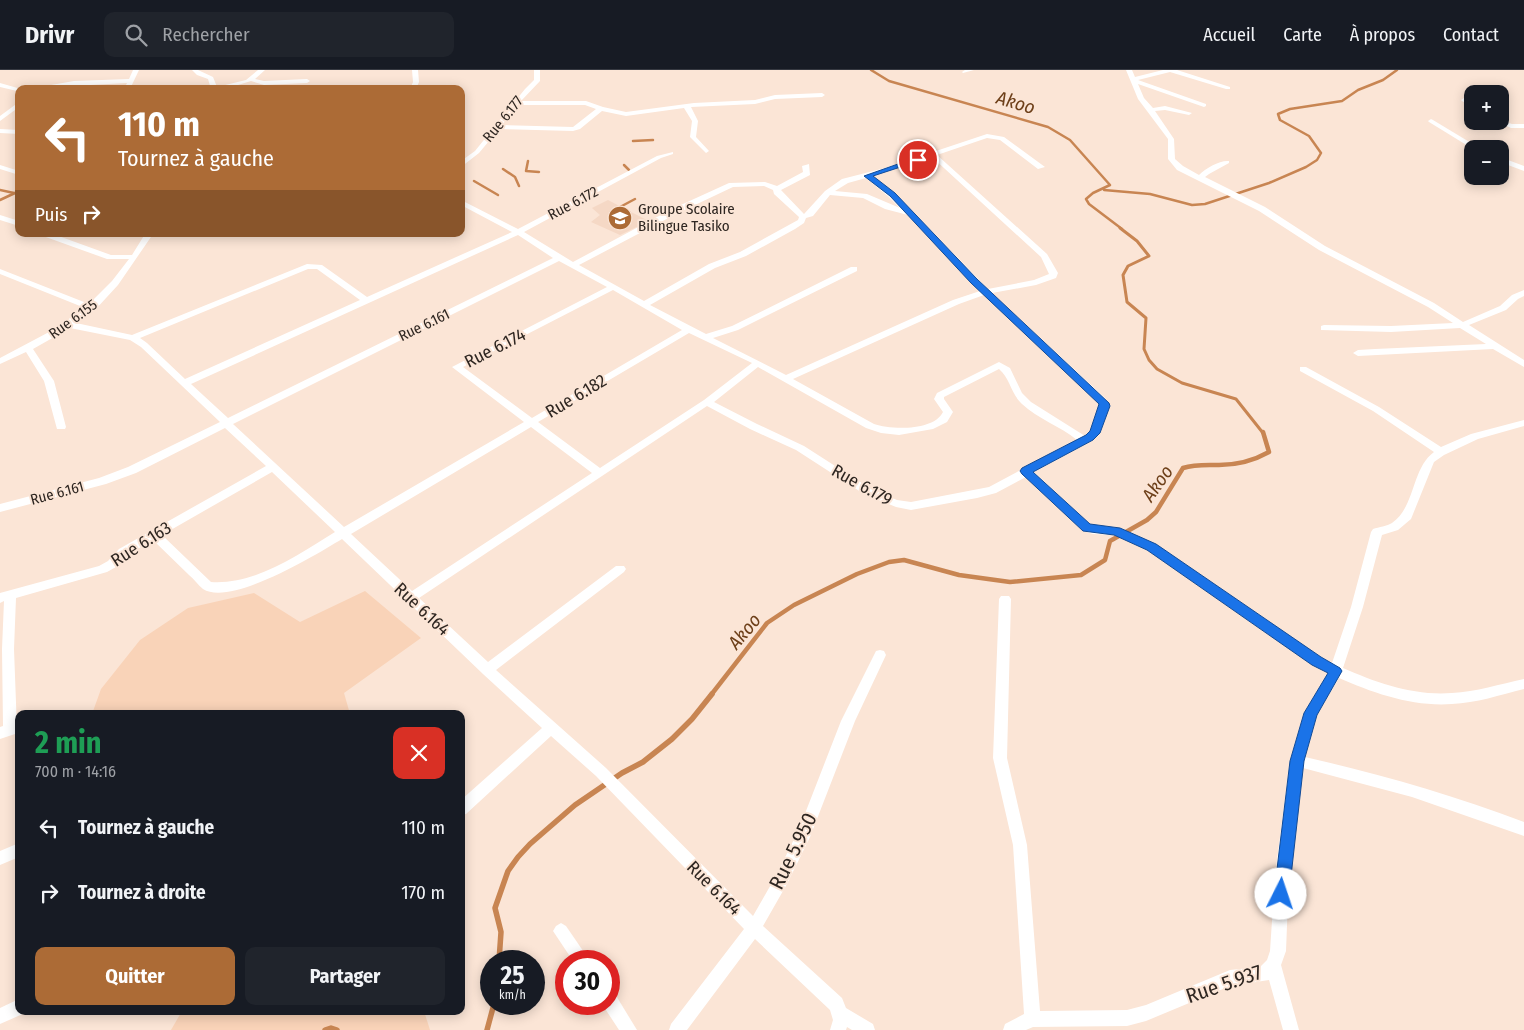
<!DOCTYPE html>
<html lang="fr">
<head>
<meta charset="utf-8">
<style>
  :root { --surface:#171b24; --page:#20242c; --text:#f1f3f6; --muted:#9ea1a6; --line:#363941; --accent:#ac6b36 }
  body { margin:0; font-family:"Fira Sans Condensed",sans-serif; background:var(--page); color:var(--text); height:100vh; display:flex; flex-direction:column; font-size:19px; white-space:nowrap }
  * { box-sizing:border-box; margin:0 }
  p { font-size:16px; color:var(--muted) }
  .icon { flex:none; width:28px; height:28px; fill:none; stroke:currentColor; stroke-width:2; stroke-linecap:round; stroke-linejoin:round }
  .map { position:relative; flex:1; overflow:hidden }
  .details { position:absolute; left:15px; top:640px; width:450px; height:305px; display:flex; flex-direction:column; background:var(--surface); border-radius:10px; box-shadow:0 2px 12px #0003 }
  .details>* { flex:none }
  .top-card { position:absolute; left:15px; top:15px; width:450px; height:152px; border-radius:10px; box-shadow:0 2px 12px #0003; background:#ac6b36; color:#fff; overflow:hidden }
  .fabs { position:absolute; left:1464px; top:15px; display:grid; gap:10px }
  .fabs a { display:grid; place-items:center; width:45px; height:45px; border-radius:10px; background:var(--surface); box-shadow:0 2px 12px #0003; font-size:25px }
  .speed { position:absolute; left:480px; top:880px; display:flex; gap:10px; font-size:25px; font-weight:700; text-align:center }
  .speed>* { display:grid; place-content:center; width:65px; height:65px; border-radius:50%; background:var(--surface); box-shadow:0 2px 12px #0003; line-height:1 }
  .speed small { font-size:12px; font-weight:400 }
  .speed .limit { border:8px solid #d22; background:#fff; color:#111 }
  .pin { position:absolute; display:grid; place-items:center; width:42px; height:42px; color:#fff; margin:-21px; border:2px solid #fff; border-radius:50%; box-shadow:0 1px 5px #0007 }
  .me { position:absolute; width:55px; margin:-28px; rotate:4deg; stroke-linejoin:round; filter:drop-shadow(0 0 4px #0008) }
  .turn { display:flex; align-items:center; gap:18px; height:105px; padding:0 20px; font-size:22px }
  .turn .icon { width:65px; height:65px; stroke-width:2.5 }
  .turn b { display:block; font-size:35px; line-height:42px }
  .then { display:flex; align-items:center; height:48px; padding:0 20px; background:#0003; gap:10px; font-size:19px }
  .round { display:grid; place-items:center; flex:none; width:52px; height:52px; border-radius:10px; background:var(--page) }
  .head { display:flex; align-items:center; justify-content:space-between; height:85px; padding:0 20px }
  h1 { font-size:30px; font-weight:700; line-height:38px; color:#1e9e55 }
  .button { display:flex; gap:10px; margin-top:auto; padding:10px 20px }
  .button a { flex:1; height:58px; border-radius:10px; background:var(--accent); color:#fff; font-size:20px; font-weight:700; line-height:58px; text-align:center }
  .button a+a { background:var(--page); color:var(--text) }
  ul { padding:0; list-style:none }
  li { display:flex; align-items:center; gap:15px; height:65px; padding:0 20px }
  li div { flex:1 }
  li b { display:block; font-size:19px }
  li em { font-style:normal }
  header { display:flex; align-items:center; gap:30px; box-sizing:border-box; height:70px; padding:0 25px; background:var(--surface); border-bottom:1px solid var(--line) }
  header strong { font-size:24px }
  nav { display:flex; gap:28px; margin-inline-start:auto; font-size:18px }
  .search { width:350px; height:45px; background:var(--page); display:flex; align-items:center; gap:12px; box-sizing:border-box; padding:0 18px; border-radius:10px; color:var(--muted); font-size:19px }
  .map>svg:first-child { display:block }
  .built { fill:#f5d8c5 }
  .green { fill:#f9d3b8 }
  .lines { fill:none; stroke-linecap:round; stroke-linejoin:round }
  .stream-far3 { stroke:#c88552; stroke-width:2.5 }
  .stream-far2 { stroke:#c88552; stroke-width:3 }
  .stream-far1 { stroke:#c88552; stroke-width:4.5 }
  .stream { stroke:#c88552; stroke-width:5.5 }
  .minor { fill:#fff; fill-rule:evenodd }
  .route { fill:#1a73e8; stroke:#114b97 }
  .labels { text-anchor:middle; stroke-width:4; stroke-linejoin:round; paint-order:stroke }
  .far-street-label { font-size:15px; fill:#2e2621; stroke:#fbe5d6 }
  .far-poi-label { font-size:15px; fill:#2e2621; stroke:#fbe5d6; text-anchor:start }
  .street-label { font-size:18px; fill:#2e2621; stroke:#fbe5d6 }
  .water-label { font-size:19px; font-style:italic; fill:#6e401a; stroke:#fbe5d6 }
  .near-street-label { font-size:21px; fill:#2e2621; stroke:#fbe5d6 }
</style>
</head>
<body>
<header>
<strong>Drivr</strong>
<div class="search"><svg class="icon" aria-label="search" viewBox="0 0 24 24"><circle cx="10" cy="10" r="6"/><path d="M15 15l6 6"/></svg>Rechercher</div>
<nav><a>Accueil</a><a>Carte</a><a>À propos</a><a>Contact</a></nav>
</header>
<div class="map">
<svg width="1524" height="960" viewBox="0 0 1524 960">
  <rect width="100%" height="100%" fill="#fbe5d6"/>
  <!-- built -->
  <polygon class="built" points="608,130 631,142 649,151 620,165 591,152 600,145 592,138"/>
  <!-- green -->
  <g class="green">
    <polygon points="365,521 421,568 344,623 350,644 92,644 101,619 140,570 188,538 254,523 300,552"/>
    <polygon points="182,941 424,941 430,960 171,960"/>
  </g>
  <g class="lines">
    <!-- stream-far3 -->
    <g class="stream-far3">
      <polyline points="871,0 889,11 1048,57 1070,70 1110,115 1093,123 1086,129 1089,134 1122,159"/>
      <polyline points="633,71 653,70"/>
      <polyline points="528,91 526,101 539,102"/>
      <polyline points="624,95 629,100"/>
      <polyline points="503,99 515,107 519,116"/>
      <polyline points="474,111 498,125"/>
      <polyline points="0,120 14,123"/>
      <polyline points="1104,120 1150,124 1192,135 1205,134 1269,113 1306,97 1317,90 1321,83 1309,66 1280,50 1278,44 1290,39 1342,31 1358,20 1383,10 1397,0"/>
      <polyline points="0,130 15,123"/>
      <polyline points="620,137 635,129"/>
    </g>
    <!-- stream-far2 -->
    <polyline class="stream-far2" points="1120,158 1137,171 1149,186 1128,196 1123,205 1127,232 1146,248 1144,279 1149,290 1157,299 1182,313 1236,329 1263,363"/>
    <!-- stream-far1 -->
    <path class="stream-far1" d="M711 625 767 553 794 535 857 504 889 492 904 490 959 505 1010 512 1081 505 1105 490 1110 471 1147 450 1156 442 1183 398C1195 394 1207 395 1219 395 1237 395 1253 391 1269 382L1263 362"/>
    <!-- stream -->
    <g class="stream">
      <polyline points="499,891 501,862 495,838 508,801 518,787 530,774 575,735 622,703 643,692 672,669 692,649 712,624"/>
      <polyline points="325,960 331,958 337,960"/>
      <polyline points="487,960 494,934"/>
    </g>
    <!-- minor -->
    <g class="minor">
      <polygon points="133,0 139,0 130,19 124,19 127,13 34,18 74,11 129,9"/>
      <polygon points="192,0 198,0 213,7 217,17 246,10 258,0 265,0 255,9 264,11 307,9 310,11 307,13 264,15 251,11 225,19 211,19 208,9 197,5"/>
      <polygon points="412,0 418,0 419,12 416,19 410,19 413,12"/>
      <path d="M534 0H540V11L521 31H586L603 37 626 42 694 33 755 30 775 25 822 23 825 25 822 27 775 29 755 34 691 37 698 51 696 67 709 81 706 83 690 67 692 51 684 38 626 46 602 41 580 59 573 61 499 59 479 83 461 97V91L475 81 525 19 534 10ZM518 35H585L596 39 573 57 502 55Z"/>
      <polygon points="965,0 974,0 963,3 962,2"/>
      <path d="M1126 0H1132L1135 7 1163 0H1177L1230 17V19H1226L1170 2 1138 10 1206 34V36L1204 37 1138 14 1144 28 1153 38 1165 36 1192 43 1189 45 1165 40 1155 41 1174 69 1175 89 1183 96 1199 105C1206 98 1220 90 1229 91V93L1209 104 1205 107 1265 137 1325 176 1434 233 1463 252 1500 236 1512 225 1524 220V226L1518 229 1506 240 1469 255 1524 290V297L1493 279 1358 286 1353 283 1358 280 1375 279 1486 274 1460 258 1391 262 1321 260V256L1324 255 1391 256 1453 253 1428 237 1319 180 1259 141 1177 100 1168 89V69L1138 29Z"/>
      <polygon points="0,13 21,19 17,21 0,17"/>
      <polygon points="1464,28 1472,33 1472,37 1462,31 1461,30"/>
      <polygon points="19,32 19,37 0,51 0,46"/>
      <polygon points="1431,49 1433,50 1481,79 1473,79 1429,52 1428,51"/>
      <polygon points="1500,50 1512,54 1524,54 1524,58 1511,58 1495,51 1500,51"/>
      <polygon points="0,59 19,60 19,64 0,63"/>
      <path d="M987 64 1004 67 1045 97 1038 99 1000 70 987 68 937 85 1047 184 1058 203 1056 208 1036 215 992 223 1105 328 1110 336 1099 365 1088 373 1034 402 1091 455 1116 457 1156 474 1321 587 1332 593 1351 537 1371 462 1373 459C1379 457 1387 456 1392 453 1416 436 1411 399 1434 382L1373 341 1300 301V297H1306L1379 337 1441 377 1471 364 1524 350V356L1478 369 1444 385 1434 392 1411 449 1398 460 1382 465 1363 537 1343 598C1377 613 1414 626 1452 623 1476 622 1500 614 1524 609V619C1500 625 1476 633 1452 634 1413 637 1373 623 1339 608L1317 644 1305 687C1380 704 1452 725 1524 752V766L1412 727 1303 698 1289 805 1286 881 1281 895 1299 960H1283L1269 910 1230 916 1146 951 1127 956 1033 957 1026 960H1003L1005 954 1024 944 1013 775 993 688 999 529 1001 526H1009L1011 529 1007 688 1027 775 1040 941 1127 940 1146 935 1230 900 1260 897 1267 890 1270 881 1275 805 1290 691 1304 643 1328 603 1313 595 1148 480 1115 465 1093 464 1083 461 1026 407 996 423 977 428 911 440 896 437 864 424 796 380 750 359 707 336 419 528 488 592 616 496H624L626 499 624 502 496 600 606 698 753 846 777 804 799 759 841 651 876 581 880 580 884 581 886 585 855 651 810 767 787 814 763 856 842 928 846 938 873 954 875 960H852L847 957 846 960H830L833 950 830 940 755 869 687 960H669L671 954 744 859 596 706 551 666 466 744 461 745V730L542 658 483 604 342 469C317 484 231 537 203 519 198 515 194 509 189 505 177 493 165 482 153 470L127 485 116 497 107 502 16 528 14 579 17 660 15 664 0 669V657L3 656 2 579 4 531 0 533V523L99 496 108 491 119 479 266 396 225 358 136 403 106 414 0 442V434L99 408 128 397 220 352 141 277 130 270 70 258 33 279 54 311 66 357 65 359H57L44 311 26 282 0 294V288L51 261 85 238 0 204V199L89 234 112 211 129 189H107L43 166 42 164H53L111 185H132L145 164H153L118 215 95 240 76 253 132 265 307 194 322 195 367 227 512 162 461 135V130L518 159 657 86 673 82V84L661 88 524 162 573 192 672 139 729 113 765 112 777 116 803 102 802 96 809 94 810 105 781 120 804 144 825 121 842 109 885 98ZM932 87 1041 187 1049 204 1034 210 988 219 895 123 873 106ZM866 108 889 127 900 138 867 124 835 121 848 113ZM764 116 773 120 774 124 799 147 798 150 740 182 709 194 644 231 579 195 678 143 733 117ZM830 125 863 128 885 139 908 145 980 221 953 230 786 305 713 268 738 260 857 201V197H851L732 256 706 264 650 235 715 198 746 186 795 159 804 153 806 148 813 146ZM518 165 553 188 228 348 191 314ZM559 191 607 217 452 297 524 352 344 457 233 354ZM308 199H317L360 230 185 309 147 273 140 268ZM613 220 682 260 532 348 463 297ZM984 225 1098 332 1100 336 1091 361 1085 366 1031 332 1022 323 1010 298 999 292 937 323 934 329 943 342C934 361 891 360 874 354L793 309 959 234ZM689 263 752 293 704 330 600 398 538 352ZM758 297 866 358 881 363 899 365 933 359 947 352 953 342 944 329V327L999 299C1010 308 1011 324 1022 334 1038 349 1060 356 1077 370L989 417 911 432 897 430 871 419 804 376 757 354 714 332ZM531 357 592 403 412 521 351 464ZM272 402 335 462C299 484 256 515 211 512L162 465Z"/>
      <polygon points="1500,87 1524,96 1524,101 1500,92"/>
      <polygon points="0,95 19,101 19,105 0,99"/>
      <polygon points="0,145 19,151 19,156 0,150"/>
      <polygon points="19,773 19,787 0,795 0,781"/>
      <polygon points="561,853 566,856 590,891 573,891 553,861 556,856"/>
      <polygon points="609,922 615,924 637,960 619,960 602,934 609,934"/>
      <polygon points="19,929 19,941 25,941 25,943 0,954 0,938"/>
    </g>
  </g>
  <!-- route -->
  <polygon class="route" points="915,88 922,90 873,106 895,123 977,209 1109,333 1110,336 1100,363 1093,370 1033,402 1090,454 1120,458 1156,474 1321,587 1340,598 1342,601 1317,645 1304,691 1289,824 1287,829 1281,831 1276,829 1274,824 1290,691 1304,643 1328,603 1312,595 1147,480 1114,465 1083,461 1022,404 1020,401 1022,398 1086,365 1090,361 1099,334 971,213 890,126 864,106"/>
  <!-- icons -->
  <defs>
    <g id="school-disc" transform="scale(1.25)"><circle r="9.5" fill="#ac6b36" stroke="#fbe5d6"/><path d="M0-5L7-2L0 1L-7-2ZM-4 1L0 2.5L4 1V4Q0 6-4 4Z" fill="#fff"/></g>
  </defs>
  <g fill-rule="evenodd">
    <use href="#school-disc" x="620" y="148"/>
  </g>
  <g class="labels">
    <!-- far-street labels -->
    <g class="far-street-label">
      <text transform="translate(503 49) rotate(-51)" y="5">Rue 6.177</text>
      <text transform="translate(573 133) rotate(-28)" y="5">Rue 6.172</text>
      <text transform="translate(73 249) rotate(-36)" y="5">Rue 6.155</text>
      <text transform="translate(424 255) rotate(-26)" y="5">Rue 6.161</text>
      <text transform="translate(57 423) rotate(-15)" y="5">Rue 6.161</text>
    </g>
    <!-- far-poi labels -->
    <g class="far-poi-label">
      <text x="638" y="144">Groupe Scolaire<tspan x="638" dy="17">Bilingue Tasiko</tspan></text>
    </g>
    <!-- street labels -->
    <g class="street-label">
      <text transform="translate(495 278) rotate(-27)" y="6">Rue 6.174</text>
      <text transform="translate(576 326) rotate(-31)" y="6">Rue 6.182</text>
      <text transform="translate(862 415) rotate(29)" y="6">Rue 6.179</text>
      <text transform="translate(141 474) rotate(-33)" y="6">Rue 6.163</text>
      <text transform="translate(422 539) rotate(43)" y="6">Rue 6.164</text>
      <text transform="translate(714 818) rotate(45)" y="6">Rue 6.164</text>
    </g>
    <!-- water labels -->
    <g class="water-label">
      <text transform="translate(1016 32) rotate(16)" y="7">Akoo</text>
      <text transform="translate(1157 413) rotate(-55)" y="7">Akoo</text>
      <text transform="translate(744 561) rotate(-50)" y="7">Akoo</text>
    </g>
    <!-- near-street labels -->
    <g class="near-street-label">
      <text transform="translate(793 781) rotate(-64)" y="7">Rue 5.950</text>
      <text transform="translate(1224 914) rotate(-19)" y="7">Rue 5.937</text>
    </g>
  </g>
</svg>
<div class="fabs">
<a>+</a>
<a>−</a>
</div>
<div class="speed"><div>25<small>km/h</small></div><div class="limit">30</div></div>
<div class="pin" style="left:918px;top:90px;background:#d93025"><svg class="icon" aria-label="arrive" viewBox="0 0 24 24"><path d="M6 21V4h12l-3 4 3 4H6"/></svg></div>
<svg class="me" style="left:1281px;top:824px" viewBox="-20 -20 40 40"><circle r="19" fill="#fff"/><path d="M0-13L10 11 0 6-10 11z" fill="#1a73e8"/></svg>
<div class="top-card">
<div class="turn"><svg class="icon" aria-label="left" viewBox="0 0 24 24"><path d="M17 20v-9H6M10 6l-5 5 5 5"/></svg><div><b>110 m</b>Tournez à gauche</div></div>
<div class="then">Puis<svg class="icon" aria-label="right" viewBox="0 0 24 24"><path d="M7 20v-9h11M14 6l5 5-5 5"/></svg></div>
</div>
<section class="details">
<div class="head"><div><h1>2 min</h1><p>700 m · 14:16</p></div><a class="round" style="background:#d93025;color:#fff"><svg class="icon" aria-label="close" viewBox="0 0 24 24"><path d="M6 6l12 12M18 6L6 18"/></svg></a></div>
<ul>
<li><svg class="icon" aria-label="left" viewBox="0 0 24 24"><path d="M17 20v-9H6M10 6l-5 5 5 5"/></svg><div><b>Tournez à gauche</b></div><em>110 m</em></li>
<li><svg class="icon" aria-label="right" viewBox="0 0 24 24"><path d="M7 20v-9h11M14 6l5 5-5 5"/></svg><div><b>Tournez à droite</b></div><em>170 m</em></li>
</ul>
<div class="button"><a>Quitter</a><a>Partager</a></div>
</section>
</div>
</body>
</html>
